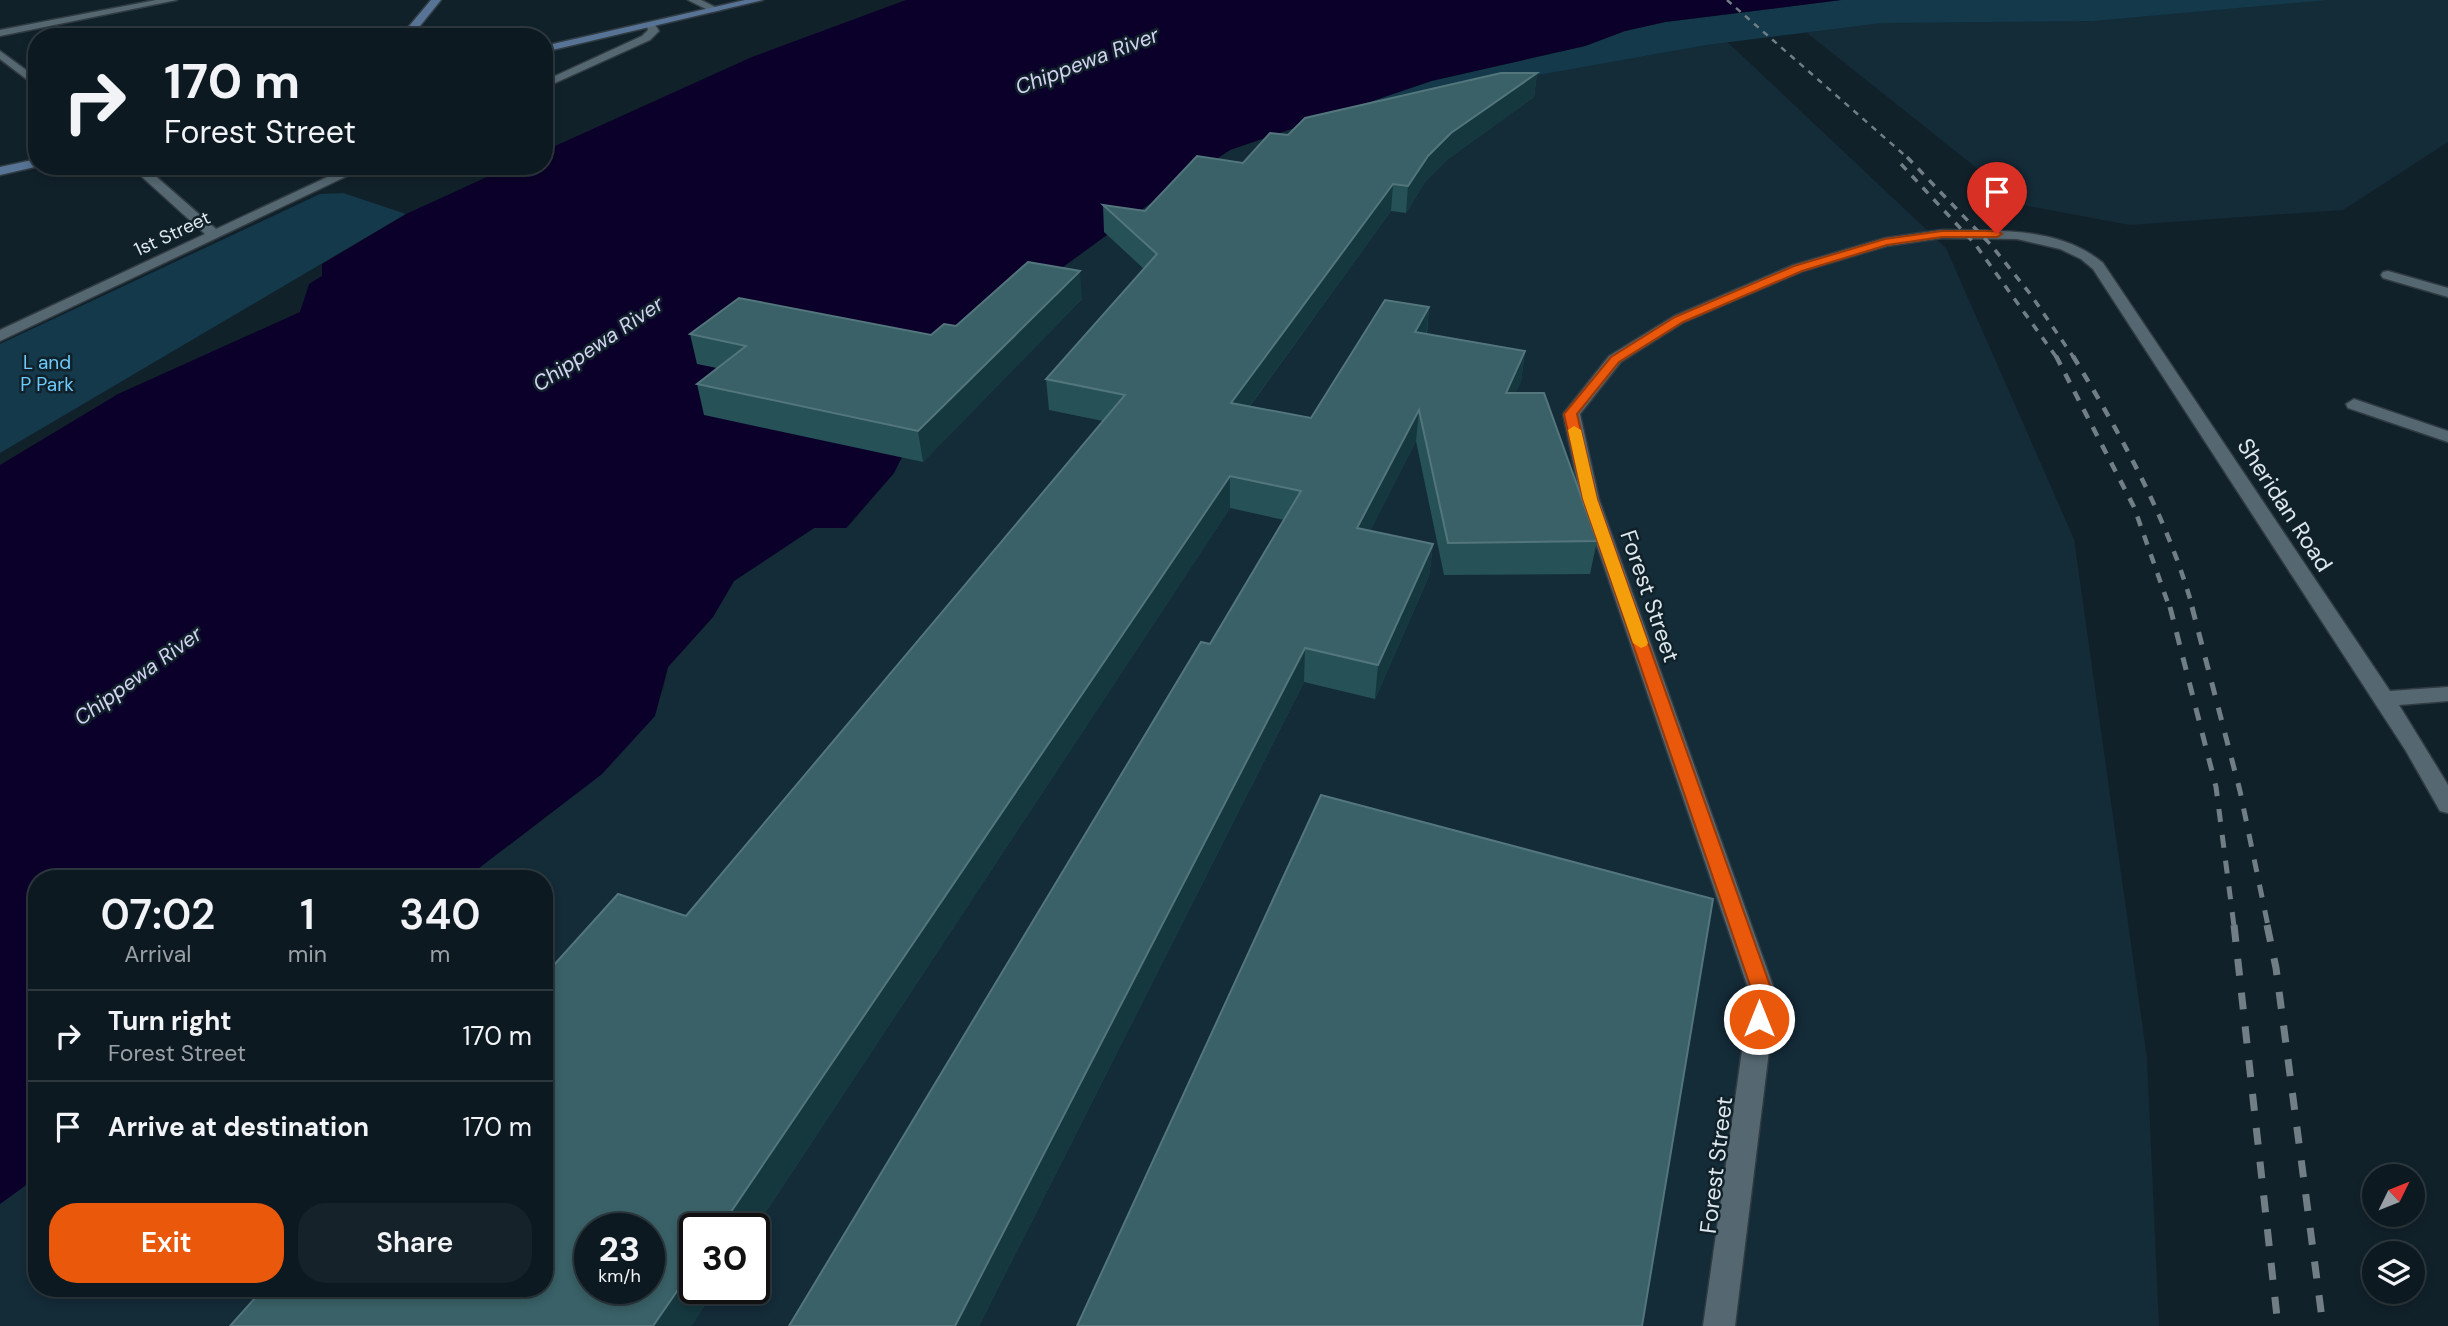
<!DOCTYPE html>
<html lang="en">
<head>
<meta charset="utf-8">
<style>
  :root { --surface:#0d1920; --page:#162229; --text:#f1f3f6; --muted:#9aa0a5; --line:#2d383e; --accent:#ea580c }
  body { margin:0; font-family:"DM Sans",sans-serif; background:var(--page); color:var(--text); height:100vh; display:flex; flex-direction:column; font-size:26px; white-space:nowrap }
  * { box-sizing:border-box; margin:0 }
  p { font-size:23px; color:var(--muted) }
  .icon { flex:none; width:38px; height:38px; fill:none; stroke:currentColor; stroke-width:2; stroke-linecap:round; stroke-linejoin:round }
  .map { position:relative; flex:1; overflow:hidden }
  .sheet { position:absolute; left:28px; top:870px; width:525px; height:427px; display:flex; flex-direction:column; background:var(--surface); border-radius:28px; box-shadow:0 4px 10px #0003,0 0 0 2px var(--line) }
  .sheet>* { flex:none }
  .top-card { position:absolute; left:28px; top:28px; width:525px; height:147px; border-radius:28px; box-shadow:0 4px 10px #0003,0 0 0 2px var(--line); background:#0d1920; color:var(--text); overflow:hidden }
  .needle { width:46px; rotate:47deg }
  .controls { position:absolute; left:2362px; top:1164px; display:grid; gap:14px }
  .controls a { display:grid; place-items:center; width:63px; height:63px; border-radius:50%; background:var(--surface); box-shadow:0 4px 10px #0003,0 0 0 2px var(--line); font-size:35px }
  .speed { position:absolute; left:574px; top:1213px; display:flex; gap:14px; font-size:35px; font-weight:700; text-align:center }
  .speed>* { display:grid; place-content:center; width:91px; height:91px; border-radius:50%; background:var(--surface); box-shadow:0 4px 10px #0003,0 0 0 2px var(--line); line-height:1 }
  .speed small { font-size:18px; font-weight:400 }
  .speed .limit { border:4px solid #111; border-radius:10px; background:#fff; color:#111 }
  .pin { position:absolute; display:grid; place-items:center; width:60px; height:60px; color:#fff; margin:-72px -30px; border-radius:50% 50% 50% 0; rotate:-45deg; box-shadow:0 0 7px #0007 }
  .pin .icon { rotate:45deg }
  .me { position:absolute; width:77px; margin:-38px; rotate:0deg; stroke-linejoin:round; filter:drop-shadow(0 0 5px #0008) }
  .turn { display:flex; align-items:center; gap:24px; height:147px; padding:0 21px; font-size:32px }
  .turn .icon { width:91px; height:91px; stroke-width:2.5 }
  .turn b { display:block; font-size:49px; line-height:60px }
  .eta { display:flex; justify-content:space-evenly; align-items:center; height:119px; text-align:center }
  .eta b { font-size:42px; font-weight:600; line-height:49px }
  .action { display:flex; gap:14px; margin-top:auto; padding:14px 21px }
  .action a { flex:1; height:80px; border-radius:28px; background:var(--accent); color:#fff; font-size:28px; font-weight:600; line-height:80px; text-align:center }
  .action a+a { background:var(--page); color:var(--text) }
  ul { padding:0; list-style:none }
  li { display:flex; align-items:center; gap:21px; height:91px; padding:0 21px; border-top:2px solid var(--line) }
  li div { flex:1 }
  li b { display:block; font-size:26px }
  li em { font-style:normal }
  .map>svg:first-child { display:block }
  .built { fill:#142b38; fill-rule:evenodd }
  .green { fill:#13394b }
  .water { fill:#0b002a }
  .lines { fill:none; stroke-linecap:round; stroke-linejoin:round }
  .street-casing { stroke:#313b42; stroke-width:3 }
  .secondary-casing { stroke:#313b42; stroke-width:3 }
  .street { fill:#556771; fill-rule:evenodd }
  .secondary { fill:#577496; fill-rule:evenodd }
  .rail-far4 { stroke:#717e85; stroke-width:2.5; stroke-dasharray:6 6; stroke-linecap:butt }
  .rail-far3 { stroke:#717e85; stroke-width:3.5; stroke-dasharray:8 8; stroke-linecap:butt }
  .rail-far2 { stroke:#717e85; stroke-width:4.5; stroke-dasharray:10 10; stroke-linecap:butt }
  .rail-far1 { stroke:#717e85; stroke-width:5; stroke-dasharray:13 13; stroke-linecap:butt }
  .rail { stroke:#717e85; stroke-width:7; stroke-dasharray:17 17; stroke-linecap:butt }
  .wall { fill:#265156 }
  .shaded-wall { fill:#15373e }
  .building { fill:#396167; stroke:#53767c; stroke-width:2; fill-rule:evenodd }
  .route { fill:#ea580c; stroke:#983908; stroke-width:2 }
  .slow { fill:#f59e0b }
  .labels { text-anchor:middle; stroke-width:5; stroke-linejoin:round; paint-order:stroke }
  .far-street-label { font-size:19px; fill:#dde7ed; stroke:#11212a }
  .far-park-label { font-size:19px; fill:#6ccbfc; stroke:#11212a }
  .far-water-label { font-size:21px; font-style:italic; fill:#d3d2f2; stroke:#11212a }
  .street-label { font-size:23px; fill:#dde7ed; stroke:#11212a }
</style>
</head>
<body>
<div class="map">
<svg width="2448" height="1326" viewBox="0 0 2448 1326">
  <rect width="100%" height="100%" fill="#11212a"/>
  <!-- built -->
  <g class="built">
    <polygon points="1841,0 2448,0 2448,142 2343,210 2130,225 2023,205 1777,9"/>
    <path d="M1702 18 1946 248 2074 539 2147 1058 2159 1326H0V1204L37 1177V1288H544V878H466L602 774 663 690 668 667 713 617 734 581 814 528H847L894 473 941 378 1030 291 1148 205 1230 150 1393 95ZM590 1228H649V1288H590ZM695 1228H754V1288H695Z"/>
  </g>
  <!-- green -->
  <g class="green">
    <polygon points="1841,0 2328,0 2093,21 1882,23 1706,45 1348,109 1432,81 1585,46 1625,31 1665,22"/>
    <polygon points="343,193 406,214 0,453 0,344 320,194"/>
  </g>
  <!-- water -->
  <polygon class="water" points="906,0 1841,0 1665,22 1625,31 1585,46 1431,81 1230,150 1148,205 1030,291 941,378 894,473 846,528 814,528 734,581 713,617 668,667 655,716 602,774 466,878 37,878 37,1177 0,1204 0,465 118,394 300,312 309,284 322,276 322,264 406,214 511,166 544,166 544,151 752,57"/>
  <g class="lines">
    <!-- street casing -->
    <g class="street-casing">
      <g id="street">
        <polygon points="156,0 177,0 0,36 0,30"/>
        <polygon points="688,0 701,0 721,10 712,12"/>
        <polygon points="646,23 654,23 659,31 650,40 544,88 544,81 642,36 648,30"/>
        <polygon points="0,51 37,78 37,87 0,59"/>
        <polygon points="130,166 144,166 216,229 351,166 368,166 0,341 0,330 205,234"/>
        <path d="M1942 230C1996 231 2059 226 2103 263L2390 691 2448 687V701L2399 705 2448 785V813L2440 811 2406 751 2093 269 2081 259 2060 249 2017 239 1942 238 1887 246 1803 271 1684 322 1621 362 1580 414 1599 499 1776 994 1735 1326H1703L1750 994 1581 499 1563 414 1609 356 1674 316 1793 265 1885 238Z"/>
        <polygon points="2388,271 2448,288 2448,297 2383,278 2381,275 2383,272"/>
        <polygon points="2354,399 2448,431 2448,442 2348,408 2346,404"/>
      </g>
    </g>
    <!-- secondary casing -->
    <g class="secondary-casing">
      <g id="secondary">
        <polygon points="431,0 441,0 411,37 400,37"/>
        <polygon points="745,0 763,0 544,52 544,46"/>
        <polygon points="37,159 37,166 39,166 0,175 0,167"/>
      </g>
    </g>
    <!-- street -->
    <use href="#street" class="street"/>
    <!-- secondary -->
    <use href="#secondary" class="secondary"/>
    <!-- rail-far4 -->
    <polyline class="rail-far4" points="1727,0 1909,159"/>
    <!-- rail-far3 -->
    <g class="rail-far3">
      <polyline points="1907,157 1991,245 2031,295 2074,358"/>
      <polyline points="1901,164 1975,244 2057,358"/>
    </g>
    <!-- rail-far2 -->
    <g class="rail-far2">
      <polyline points="2056,356 2134,507 2170,609"/>
      <path d="M2073 356C2121 435 2168 519 2193 609"/>
    </g>
    <!-- rail-far1 -->
    <g class="rail-far1">
      <polyline points="2170,607 2216,787 2234,926"/>
      <polyline points="2192,607 2240,791 2268,926"/>
    </g>
    <!-- rail -->
    <g class="rail">
      <polyline points="2234,925 2278,1326"/>
      <polyline points="2267,925 2276,968 2323,1326"/>
    </g>
  </g>
  <!-- wall -->
  <g class="wall">
    <polygon points="1537,73 1534,97 1448,159 1425,182 1406,213 1391,211 1250,406 1311,418 1429,307 1427,334 1525,351 1521,381 1515,393 1597,541 1590,574 1444,575 1416,441 1370,531 1433,544 1429,576 1375,699 1304,682 979,1326 789,1326 1210,644 1284,520 1230,508 754,1230 754,1228 695,1288 716,1288 691,1326 230,1326 686,916 1103,421 1049,410 1046,379 1144,269 1104,232 1103,205 1145,211 1243,163 1288,135"/>
    <polygon points="1082,299 923,462 704,415 697,384 717,368 697,364 690,334 931,335 956,326"/>
  </g>
  <!-- shaded-wall -->
  <g class="shaded-wall">
    <polygon points="1537,73 1534,97 1448,159 1425,182 1406,213 1408,186 1428,156 1451,133"/>
    <polygon points="1393,184 1391,211 1230,433 1231,403"/>
    <polygon points="1080,271 1082,299 923,462 918,431"/>
    <polygon points="1429,307 1426,337 1415,332"/>
    <polygon points="1525,351 1521,381 1501,424 1506,393"/>
    <polygon points="1419,410 1416,441 1355,561 1357,528"/>
    <polygon points="1230,476 1230,508 754,1230 754,1228 720,1228"/>
    <polygon points="1433,544 1429,576 1375,699 1378,665"/>
    <polygon points="1305,648 1304,682 979,1326 955,1326"/>
    <polygon points="695,1265 695,1288 716,1288 691,1326 653,1326"/>
  </g>
  <!-- building -->
  <g class="building">
    <path d="M1501 73H1537L1451 133 1428 156 1408 186 1393 184 1231 403 1311 418 1385 300 1429 307 1415 332 1525 351 1506 393H1544L1597 541 1448 543 1419 410 1357 528 1433 544 1378 665 1305 648 955 1326H789L1201 642 1210 644 1301 491 1230 476 720 1228H695V1265L653 1326H230L264 1288H544V976L618 894 686 916 1125 395 1046 379 1157 254 1103 205 1145 211 1197 156 1243 163 1270 133 1288 135 1305 118ZM590 1228H649V1288H590Z"/>
    <polygon points="1028,262 1080,271 918,431 697,384 746,346 690,334 739,298 931,335 944,324 956,326"/>
    <polygon points="1321,795 1713,899 1642,1326 1077,1326"/>
  </g>
  <!-- route -->
  <polygon class="route" points="1942,231 1997,231 2002,234 1997,237 1942,237 1887,245 1802,271 1683,322 1619,362 1577,414 1597,499 1773,994 1766,1025 1759,1027 1752,1025 1749,1019 1753,994 1583,499 1564,414 1611,357 1675,317 1794,266 1885,239"/>
  <!-- slow -->
  <polygon class="slow" points="1574,426 1581,430 1597,499 1648,643 1646,646 1641,648 1633,643 1583,499 1568,430"/>
  <g class="labels">
    <!-- far-street labels -->
    <g class="far-street-label">
      <text transform="translate(172 233) rotate(-25)" y="7">1st Street</text>
    </g>
    <!-- far-park labels -->
    <g class="far-park-label">
      <text x="47" y="369">L and<tspan x="47" dy="22">P Park</tspan></text>
    </g>
    <!-- far-water labels -->
    <g class="far-water-label">
      <text transform="translate(1087 61) rotate(-21)" y="7">Chippewa River</text>
      <text transform="translate(598 344) rotate(-34)" y="7">Chippewa River</text>
      <text transform="translate(138 676) rotate(-36)" y="7">Chippewa River</text>
    </g>
    <!-- street labels -->
    <g class="street-label">
      <text transform="translate(2285 505) rotate(57)" y="8">Sheridan Road</text>
      <text transform="translate(1650 596) rotate(71)" y="8">Forest Street</text>
      <text transform="translate(1716 1165) rotate(-83)" y="8">Forest Street</text>
    </g>
  </g>
</svg>
<div class="controls">
<a><svg class="needle" viewBox="-14 -14 28 28"><path d="M0-13l5 13h-10z" fill="#e53935"/><path d="M0 13l5-13h-10z" fill="#9aa0a5"/></svg></a>
<a><svg class="icon" aria-label="layers" viewBox="0 0 24 24"><path d="M12 4l9 5-9 5-9-5zM3 14l9 5 9-5"/></svg></a>
</div>
<div class="speed"><div>23<small>km/h</small></div><div class="limit">30</div></div>
<div class="pin" style="left:1997px;top:234px;background:#d93025"><svg class="icon" aria-label="arrive" viewBox="0 0 24 24"><path d="M6 21V4h12l-3 4 3 4H6"/></svg></div>
<svg class="me" style="left:1759px;top:1019px" viewBox="-20 -20 40 40"><circle r="17" fill="#ea580c" stroke="#fff" stroke-width="3"/><path d="M0-11L8 9 0 5-8 9z" fill="#fff"/></svg>
<div class="top-card">
<div class="turn"><svg class="icon" aria-label="right" viewBox="0 0 24 24"><path d="M7 20v-9h11M14 6l5 5-5 5"/></svg><div><b>170 m</b>Forest Street</div></div>
</div>
<section class="sheet">
<div class="eta">
<div><b>07:02</b><p>Arrival</p></div>
<div><b>1</b><p>min</p></div>
<div><b>340</b><p>m</p></div>
</div>
<ul>
<li><svg class="icon" aria-label="right" viewBox="0 0 24 24"><path d="M7 20v-9h11M14 6l5 5-5 5"/></svg><div><b>Turn right</b><p>Forest Street</p></div><em>170 m</em></li>
<li><svg class="icon" aria-label="arrive" viewBox="0 0 24 24"><path d="M6 21V4h12l-3 4 3 4H6"/></svg><div><b>Arrive at destination</b></div><em>170 m</em></li>
</ul>
<div class="action"><a>Exit</a><a>Share</a></div>
</section>
</div>
</body>
</html>
